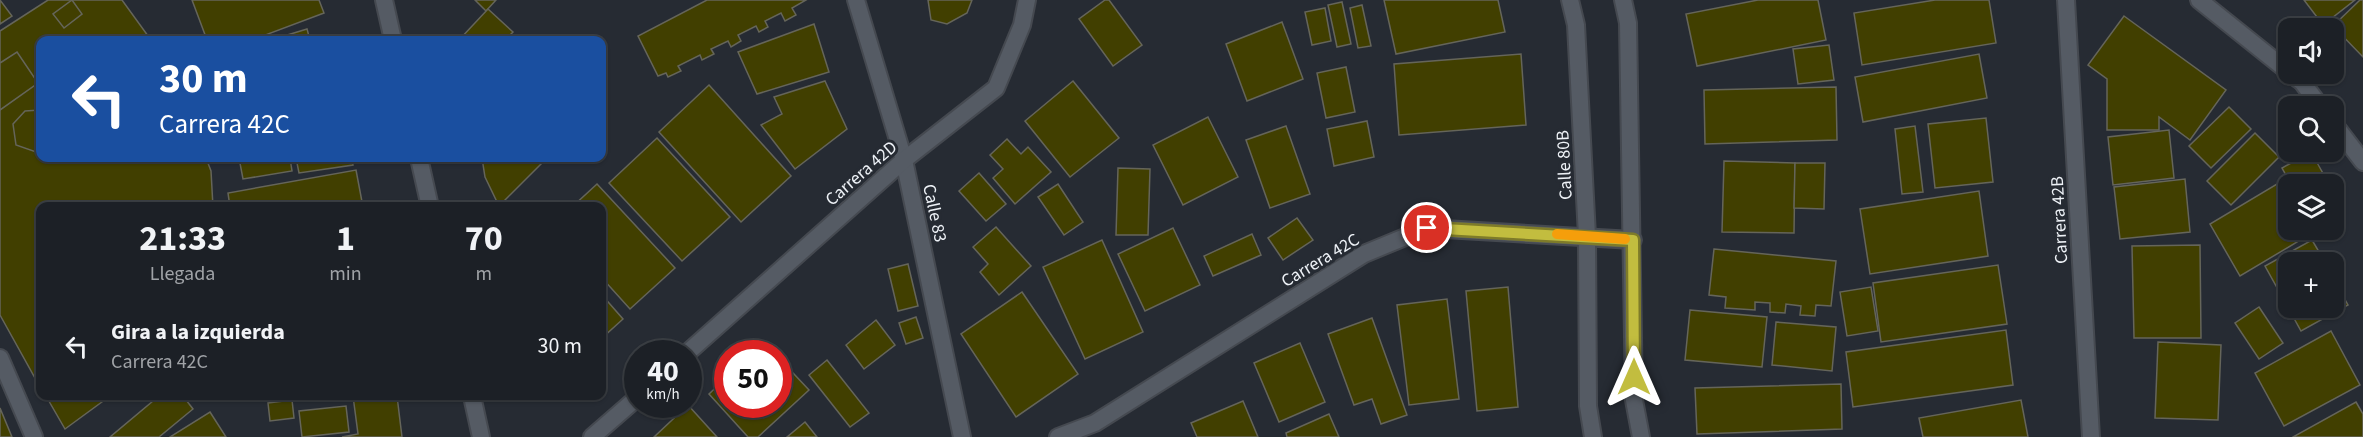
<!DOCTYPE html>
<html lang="es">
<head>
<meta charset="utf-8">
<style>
  :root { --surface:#1c2026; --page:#25282e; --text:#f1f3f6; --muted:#a0a3a7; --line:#3a3e43 }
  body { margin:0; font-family:"Source Sans 3",sans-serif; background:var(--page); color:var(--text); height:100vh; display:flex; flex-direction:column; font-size:22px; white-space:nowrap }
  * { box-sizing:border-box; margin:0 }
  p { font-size:20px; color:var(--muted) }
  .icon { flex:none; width:33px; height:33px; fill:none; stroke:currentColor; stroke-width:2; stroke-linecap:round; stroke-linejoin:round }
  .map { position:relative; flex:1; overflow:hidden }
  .side { position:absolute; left:36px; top:202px; width:570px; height:198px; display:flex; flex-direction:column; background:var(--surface); border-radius:12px; box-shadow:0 2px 4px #0004,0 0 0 2px var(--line) }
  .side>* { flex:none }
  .banner { position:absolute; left:36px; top:36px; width:570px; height:126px; border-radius:12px; box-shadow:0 2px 4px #0004,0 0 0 2px var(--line); background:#1a4fa0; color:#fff; overflow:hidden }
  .buttons { position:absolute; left:2278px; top:18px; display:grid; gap:12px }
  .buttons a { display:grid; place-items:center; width:66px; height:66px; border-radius:12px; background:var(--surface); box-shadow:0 2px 4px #0004,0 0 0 2px var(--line); font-size:30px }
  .speed { position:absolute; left:624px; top:340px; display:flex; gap:12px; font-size:30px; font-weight:700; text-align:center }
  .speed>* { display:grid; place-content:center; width:78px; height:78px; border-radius:50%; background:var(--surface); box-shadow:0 2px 4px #0004,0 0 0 2px var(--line); line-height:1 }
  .speed small { font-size:15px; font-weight:400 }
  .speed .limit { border:9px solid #d22; background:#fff; color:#111 }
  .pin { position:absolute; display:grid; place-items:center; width:51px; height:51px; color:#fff; margin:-26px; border:3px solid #fff; border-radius:50%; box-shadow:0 2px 6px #0007 }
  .me { position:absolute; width:66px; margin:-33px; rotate:0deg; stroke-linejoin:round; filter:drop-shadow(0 0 4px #0008) }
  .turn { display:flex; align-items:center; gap:21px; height:126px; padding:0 24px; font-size:27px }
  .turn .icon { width:78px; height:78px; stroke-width:2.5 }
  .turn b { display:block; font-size:42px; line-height:51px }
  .eta { display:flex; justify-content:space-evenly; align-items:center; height:102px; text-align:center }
  .eta b { font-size:36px; font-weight:700; line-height:42px }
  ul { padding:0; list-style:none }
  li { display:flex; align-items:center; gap:18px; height:84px; padding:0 24px }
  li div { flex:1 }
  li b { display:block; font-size:22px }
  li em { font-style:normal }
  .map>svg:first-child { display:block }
  .building { fill:#413f00; stroke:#65655a; stroke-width:1.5 }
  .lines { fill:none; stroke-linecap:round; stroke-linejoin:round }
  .minor-casing { stroke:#454950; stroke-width:20 }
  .tertiary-casing { stroke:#454950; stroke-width:20 }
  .secondary-casing { stroke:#454950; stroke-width:20 }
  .minor { stroke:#555b64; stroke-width:16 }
  .tertiary { stroke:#555b64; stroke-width:16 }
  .secondary { stroke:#555b64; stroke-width:16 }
  .route-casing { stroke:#7e7b29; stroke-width:15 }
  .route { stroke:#c2bd3f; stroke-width:10 }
  .slow { stroke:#f59e0b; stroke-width:10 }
  .labels { text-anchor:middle; stroke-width:6; stroke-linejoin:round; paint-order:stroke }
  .street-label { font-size:18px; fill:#eef2f7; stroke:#262b33 }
</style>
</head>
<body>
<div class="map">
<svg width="2363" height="437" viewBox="0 0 2363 437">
  <rect width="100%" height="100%" fill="#262b33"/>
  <!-- building -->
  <g class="building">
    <polygon points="0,0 12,16 0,24"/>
    <polygon points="48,0 122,0 151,40 40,40 40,158 206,158 211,171 213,207 40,207 40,387 0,315 0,31"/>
    <polygon points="72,0 82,14 64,28 53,14"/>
    <polygon points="192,0 319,0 324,13 252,40 207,40"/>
    <polygon points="475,0 496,0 486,11"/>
    <polygon points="707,0 806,0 792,8 796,15 785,21 781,13 765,21 768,27 759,32 756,26 738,35 741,41 731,47 728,41 711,49 714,54 702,60 700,55 678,66 681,71 668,77 666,73 658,76 638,36"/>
    <polygon points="928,0 972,0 967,13 947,24 931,20"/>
    <polygon points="1105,0 1109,0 1142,45 1113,66 1079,19"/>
    <polygon points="1384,0 1498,0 1505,32 1396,54"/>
    <polygon points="1758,0 1818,0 1826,40 1697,66 1686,14"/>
    <polygon points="1935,0 1989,0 1996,43 1862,65 1854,13"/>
    <polygon points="2304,0 2355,0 2323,25"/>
    <polygon points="2360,0 2363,0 2363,57 2333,26"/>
    <polygon points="1342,2 1351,44 1337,47 1328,5"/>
    <polygon points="1362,5 1371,46 1358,48 1350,8"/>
    <polygon points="1325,8 1331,41 1312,45 1305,12"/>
    <polygon points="488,9 513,32 505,40 459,40"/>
    <polygon points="2124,16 2226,90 2190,140 2159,117 2159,130 2107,130 2107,79 2088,65"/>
    <polygon points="1282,22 1303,79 1247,101 1226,44"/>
    <polygon points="814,24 829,72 757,94 738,52"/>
    <polygon points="307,29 310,40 271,40"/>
    <polygon points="1829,45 1834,80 1798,84 1793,49"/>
    <polygon points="17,52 38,83 0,110 0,63"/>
    <polygon points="1521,54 1526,125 1399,135 1394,64"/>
    <polygon points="1979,54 1987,98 1863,122 1855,77"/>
    <polygon points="1346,67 1355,112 1326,118 1317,73"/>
    <polygon points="825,81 847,129 795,169 761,125 782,114 774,97"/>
    <polygon points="1073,81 1119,138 1070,177 1025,121"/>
    <polygon points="709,85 791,176 741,222 659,132"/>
    <polygon points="1836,87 1837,140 1705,144 1704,90"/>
    <polygon points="2229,107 2251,129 2211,168 2189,146"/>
    <polygon points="40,110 40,149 36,152 16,145 13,124 25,111"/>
    <polygon points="1208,117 1238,177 1183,205 1153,145"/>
    <polygon points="1986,118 1993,182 1935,188 1928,124"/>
    <polygon points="1367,121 1374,157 1334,166 1327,129"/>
    <polygon points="1286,126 1310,194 1270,208 1246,140"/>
    <polygon points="1915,126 1923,192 1902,194 1895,129"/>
    <polygon points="2169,130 2174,178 2113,185 2108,137"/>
    <polygon points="2255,133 2279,157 2231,205 2207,181"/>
    <polygon points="657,138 730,217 682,261 609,183"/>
    <polygon points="1007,139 1021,154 1028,147 1051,172 1015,204 993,178 1003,169 990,155"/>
    <polygon points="2311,152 2329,184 2291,184 2282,168"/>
    <polygon points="239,158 290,158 292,171 243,179"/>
    <polygon points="296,158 352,158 353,165 299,173"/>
    <polygon points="482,158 547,158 499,206 485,177"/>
    <polygon points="1724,161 1795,163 1794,233 1722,232"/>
    <polygon points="1795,163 1825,163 1824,209 1794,208"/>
    <polygon points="1118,168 1150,169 1148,235 1116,235"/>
    <polygon points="356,170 363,207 230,207 228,193"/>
    <polygon points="979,173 1006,204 986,221 959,191"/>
    <polygon points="2185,179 2190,232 2120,239 2114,187"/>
    <polygon points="597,184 675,268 630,309 602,278 602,207 572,207"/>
    <polygon points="1058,184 1083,222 1064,235 1038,197"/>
    <polygon points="2277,184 2289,205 2289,230 2303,230 2307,236 2240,276 2210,224"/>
    <polygon points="1979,191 1988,256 1870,274 1860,209"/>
    <polygon points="1297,218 1313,240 1283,260 1268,238"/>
    <polygon points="996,227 1031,266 999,295 980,272 988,264 973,247"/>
    <polygon points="1173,228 1200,285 1145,311 1118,254"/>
    <polygon points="1252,234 1261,255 1213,276 1204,256"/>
    <polygon points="1102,240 1143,332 1085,359 1043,267"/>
    <polygon points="2312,240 2325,262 2289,262 2289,308 2334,308 2334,280 2348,305 2301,331 2265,266"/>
    <polygon points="2200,245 2201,338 2134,338 2132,246"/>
    <polygon points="1714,249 1836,261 1831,306 1816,305 1815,316 1800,315 1801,306 1786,304 1785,313 1770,312 1770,303 1755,302 1755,310 1725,308 1726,297 1709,295"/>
    <polygon points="908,264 918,306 898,311 888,269"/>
    <polygon points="1998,265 2007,324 1881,342 1873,283"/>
    <polygon points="1508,287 1518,407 1477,411 1466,291"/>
    <polygon points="1871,287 1878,331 1847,336 1840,292"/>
    <polygon points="1022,292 1078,374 1016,417 961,334"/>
    <polygon points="602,295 623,319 602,338"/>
    <polygon points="1447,299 1459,399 1409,405 1397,305"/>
    <polygon points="2259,307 2283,343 2259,359 2235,323"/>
    <polygon points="1690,310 1767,317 1762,367 1685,360"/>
    <polygon points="916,317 923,338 906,344 899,323"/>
    <polygon points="1372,318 1407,415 1381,424 1372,399 1354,405 1328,334"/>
    <polygon points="876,320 895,345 864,369 846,345"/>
    <polygon points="1776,322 1836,327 1832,371 1772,365"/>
    <polygon points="2006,330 2013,385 1853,407 1846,352"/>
    <polygon points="2331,331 2360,385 2284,426 2255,373"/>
    <polygon points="765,342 776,354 752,354"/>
    <polygon points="2158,342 2221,345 2218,420 2155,418"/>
    <polygon points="1300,343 1325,402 1279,422 1254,363"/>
    <polygon points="778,357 809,390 758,437 748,437 709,394 728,376 728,405 778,405"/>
    <polygon points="827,360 869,413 850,427 809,375"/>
    <polygon points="1841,384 1842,429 1697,434 1695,388"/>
    <polygon points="46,396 110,396 65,429"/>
    <polygon points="159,396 183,396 193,409 159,437 110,437"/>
    <polygon points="353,396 397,396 402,437 342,437 358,434"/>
    <polygon points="292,400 294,418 270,421 268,403"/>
    <polygon points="2021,400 2028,437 1923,437 1919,418"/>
    <polygon points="1243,401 1258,437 1197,437 1191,423"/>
    <polygon points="2356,402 2363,414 2363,437 2293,437"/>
    <polygon points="688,405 717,437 654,437"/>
    <polygon points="346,406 349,432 302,437 299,411"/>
    <polygon points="0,408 12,437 0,437"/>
    <polygon points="210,412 226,437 170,437"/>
    <polygon points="1329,414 1339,437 1287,437 1286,433"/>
    <polygon points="805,422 817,437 787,437"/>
  </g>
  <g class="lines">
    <!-- minor casing -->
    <g class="minor-casing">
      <g id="minor">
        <polyline points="384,0 393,40"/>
        <polyline points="856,0 904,160 962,437"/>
        <polyline points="2066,0 2091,437"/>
        <polyline points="2199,0 2289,72"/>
        <polyline points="2291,74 2302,82 2320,106"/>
        <polyline points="2334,124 2363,162"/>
        <polyline points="419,158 430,207"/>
        <polyline points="686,354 904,160 996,88 1022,25 1027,0"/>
        <polyline points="472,396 481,437"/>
        <polyline points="592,437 638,397"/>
        <polyline points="1058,437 1095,423 1364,254 1427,228 1633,240"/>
      </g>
    </g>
    <!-- tertiary casing -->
    <g class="tertiary-casing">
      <polyline id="tertiary" points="0,358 34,437"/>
    </g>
    <!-- secondary casing -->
    <g class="secondary-casing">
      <g id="secondary">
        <polyline points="1570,0 1576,25 1587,236 1588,406 1593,437"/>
        <polyline points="1623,0 1628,23 1634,400 1641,437"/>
      </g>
    </g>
    <!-- minor -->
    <use href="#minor" class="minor"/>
    <!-- tertiary -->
    <use href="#tertiary" class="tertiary"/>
    <!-- secondary -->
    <use href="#secondary" class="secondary"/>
  </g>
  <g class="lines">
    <!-- route casing -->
    <g class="route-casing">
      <polyline id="route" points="1427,228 1633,240 1634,377"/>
    </g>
    <!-- route -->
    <use href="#route" class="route"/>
    <!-- slow -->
    <polyline class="slow" points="1557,234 1625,239"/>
  </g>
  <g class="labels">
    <!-- street labels -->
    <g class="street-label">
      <text transform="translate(1564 165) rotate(-93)" y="6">Calle 80B</text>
      <text transform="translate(861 173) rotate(-41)" y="6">Carrera 42D</text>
      <text transform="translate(935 213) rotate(78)" y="6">Calle 83</text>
      <text transform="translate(2059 220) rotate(-93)" y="6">Carrera 42B</text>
      <text transform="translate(1320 260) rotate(-31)" y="6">Carrera 42C</text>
    </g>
  </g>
</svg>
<div class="buttons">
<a><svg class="icon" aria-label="sound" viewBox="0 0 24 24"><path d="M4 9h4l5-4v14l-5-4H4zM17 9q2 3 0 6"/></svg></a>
<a><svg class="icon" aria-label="search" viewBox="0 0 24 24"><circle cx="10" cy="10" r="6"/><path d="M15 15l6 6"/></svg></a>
<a><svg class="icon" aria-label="layers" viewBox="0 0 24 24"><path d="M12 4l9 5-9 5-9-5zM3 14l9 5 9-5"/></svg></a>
<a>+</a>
</div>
<div class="speed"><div>40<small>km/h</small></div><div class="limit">50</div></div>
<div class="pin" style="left:1427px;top:228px;background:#d93025"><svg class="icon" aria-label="arrive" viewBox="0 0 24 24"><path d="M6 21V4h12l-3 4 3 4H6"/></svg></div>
<svg class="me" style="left:1634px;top:377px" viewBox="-20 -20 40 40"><path d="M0-17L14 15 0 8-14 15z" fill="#c2bd3f" stroke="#fff" stroke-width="4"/></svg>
<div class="banner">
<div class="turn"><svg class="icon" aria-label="left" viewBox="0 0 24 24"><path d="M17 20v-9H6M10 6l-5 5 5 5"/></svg><div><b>30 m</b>Carrera 42C</div></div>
</div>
<section class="side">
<div class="eta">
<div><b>21:33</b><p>Llegada</p></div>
<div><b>1</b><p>min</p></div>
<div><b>70</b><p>m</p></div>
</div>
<ul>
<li><svg class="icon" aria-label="left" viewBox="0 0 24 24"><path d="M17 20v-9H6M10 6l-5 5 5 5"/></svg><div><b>Gira a la izquierda</b><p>Carrera 42C</p></div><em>30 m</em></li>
</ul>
</section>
</div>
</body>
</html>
